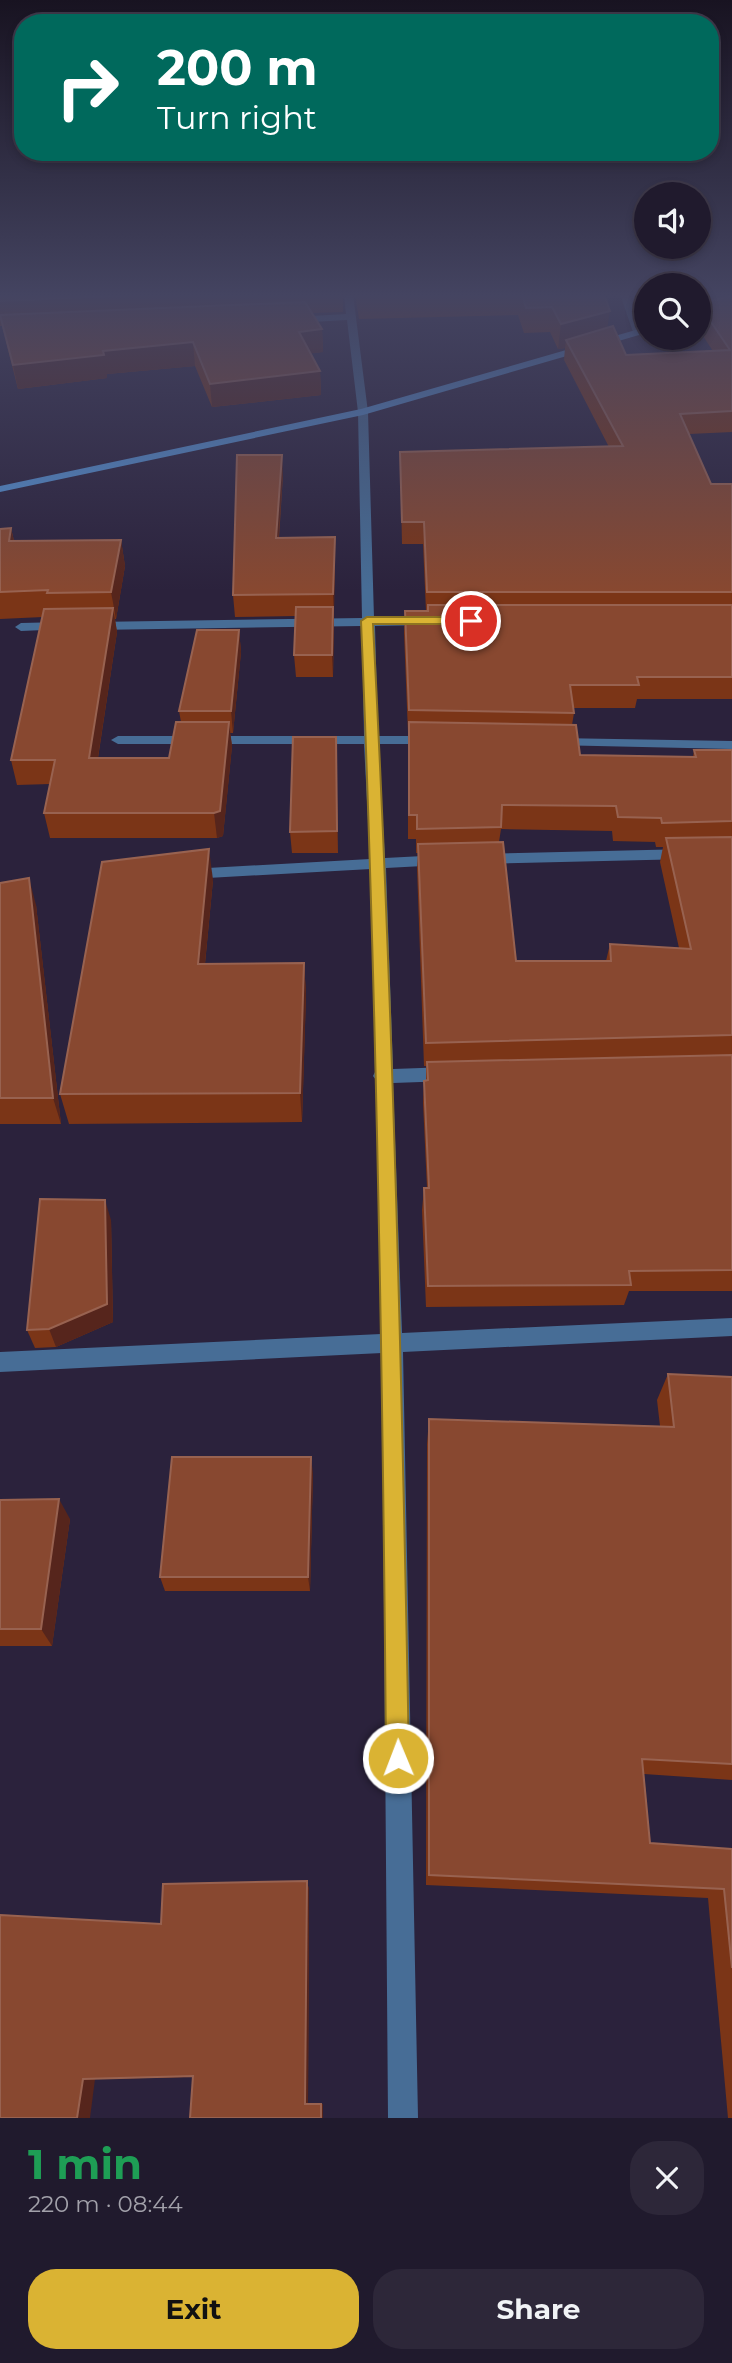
<!DOCTYPE html>
<html lang="en">
<head>
<meta charset="utf-8">
<style>
  :root { --surface:#201a2d; --page:#2d2739; --text:#f1f3f6; --muted:#a2a1aa; --line:#3d3849; --accent:#dab333 }
  body { margin:0; font-family:Montserrat,sans-serif; background:var(--page); color:var(--text); height:100vh; display:flex; flex-direction:column; font-size:26px; white-space:nowrap }
  * { box-sizing:border-box; margin:0 }
  p { font-size:23px; color:var(--muted) }
  .icon { flex:none; width:38px; height:38px; fill:none; stroke:currentColor; stroke-width:2; stroke-linecap:round; stroke-linejoin:round }
  .map { position:relative; height:2118px; overflow:hidden }
  .drawer { display:flex; flex-direction:column; background:var(--surface); flex:1 }
  .drawer>* { flex:none }
  .banner { position:absolute; left:14px; top:14px; width:705px; height:147px; border-radius:28px; box-shadow:0 4px 10px #0003,0 0 0 2px var(--line); background:#00695c; color:#fff; overflow:hidden }
  .tools { position:absolute; left:634px; top:182px; display:grid; gap:14px }
  .tools a { display:grid; place-items:center; width:77px; height:77px; border-radius:50%; background:var(--surface); box-shadow:0 4px 10px #0003,0 0 0 2px var(--line); font-size:35px }
  .pin { position:absolute; display:grid; place-items:center; width:60px; height:60px; color:#fff; margin:-30px; border:4px solid #fff; border-radius:50%; box-shadow:0 2px 7px #0007 }
  .me { position:absolute; width:77px; margin:-38px; rotate:359deg; stroke-linejoin:round; filter:drop-shadow(0 0 5px #0008) }
  .turn { display:flex; align-items:center; gap:24px; height:147px; padding:0 28px; font-size:32px }
  .turn .icon { width:91px; height:91px; stroke-width:2.5 }
  .turn b { display:block; font-size:49px; line-height:60px }
  .round { display:grid; place-items:center; flex:none; width:74px; height:74px; border-radius:28px; background:var(--page) }
  .headline { display:flex; align-items:center; justify-content:space-between; height:119px; padding:0 28px }
  h1 { font-size:42px; font-weight:700; line-height:52px; color:#1e9e55 }
  .action { display:flex; gap:14px; margin-top:auto; padding:14px 28px }
  .action a { flex:1; height:80px; border-radius:28px; background:var(--accent); color:#111; font-size:28px; font-weight:700; line-height:80px; text-align:center }
  .action a+a { background:var(--page); color:var(--text) }
  .map>svg:first-child { display:block }
  .lines { fill:none; stroke-linecap:round; stroke-linejoin:round }
  .street { fill:#476d96; fill-rule:evenodd }
  .secondary { fill:#5693d4; fill-rule:evenodd }
  .wall { fill:#7b3517; fill-rule:evenodd }
  .shaded-wall { fill:#56251c }
  .building { fill:#884830; stroke:#986250; stroke-width:2 }
  .route { fill:#dab333; stroke:#8e7421; stroke-width:2 }
</style>
</head>
<body>
<div class="map">
<svg width="732" height="2118" viewBox="0 0 732 2118">
  <rect width="100%" height="100%" fill="#2b223c"/>
  <g class="lines">
    <!-- street -->
    <g class="street">
      <polygon points="344,294 353,294 368,412 374,618 427,617 433,621 427,625 375,626 378,736 431,736 438,740 431,744 378,744 385,858 442,855 450,860 442,865 386,868 393,1069 449,1067 455,1069 458,1074 455,1079 449,1081 393,1083 402,1333 732,1318 732,1336 403,1352 418,2118 388,2118 382,1353 0,1372 0,1352 381,1334 376,1080 373,1076 375,1072 371,869 190,879 182,874 190,869 370,859 364,744 118,744 111,740 118,736 364,736 362,626 94,630 88,626 94,622 362,618 358,412 347,320 294,323 289,320 294,317 346,314"/>
      <polygon points="620,294 629,294 641,334 633,332"/>
      <polygon points="63,622 69,626 67,629 21,631 15,627 21,623"/>
      <polygon points="557,738 732,741 732,749 552,745 552,739"/>
      <polygon points="732,848 732,858 480,864 472,859 480,854"/>
    </g>
    <!-- secondary -->
    <g class="secondary">
      <polygon points="732,306 732,312 698,320 698,314"/>
      <polygon points="646,327 646,333 363,415 0,492 0,486 361,409"/>
    </g>
  </g>
  <!-- wall -->
  <g class="wall">
    <polygon points="0,294 343,294 343,312 312,313 322,329 323,352 311,353 320,371 321,395 212,407 195,366 107,374 107,378 18,389 2,326 0,326"/>
    <path d="M355 294H604L607 328 626 355 713 351 701 333 705 313H707L708 309 702 310 698 300V294H732V432L689 434 711 484H732V699H637L635 708H573L574 713 572 725 580 755 693 757 694 750H732V1291H629L624 1305 426 1307 422 1210 424 1188H427L423 1103 424 1081 426 1080V1066H424L417 868 418 853H416V839H408V733L404 633 405 611H426L423 544H402L400 452 609 447 564 360 565 348 558 349 550 332 524 333 518 315 359 319ZM501 829 612 831 613 841 655 842 656 847H663L660 862 679 948 610 944 606 961H516L499 842Z"/>
    <polygon points="283,475 279,538 335,537 333,677 296,677 294,655 295,616 235,617 233,595"/>
    <polygon points="11,528 14,541 121,540 125,566 116,619 115,619 117,632 98,758 169,758 181,722 179,711 239,630 241,652 233,733 230,733 232,746 223,836 217,838 50,838 44,813 50,784 17,785 11,760 43,617 0,619 0,529"/>
    <polygon points="336,737 338,853 292,853 290,832"/>
    <polygon points="213,880 205,964 304,963 306,994 302,1122 69,1124 60,1094"/>
    <polygon points="0,883 36,905 61,1124 0,1124"/>
    <polygon points="111,1220 113,1322 56,1347 35,1348 27,1330"/>
    <polygon points="668,1374 732,1377 732,1780 644,1774 650,1843 732,1849 732,2118 728,2118 708,1898 426,1885 427,1444 429,1419 660,1426 657,1400"/>
    <polygon points="313,1473 310,1591 165,1591 160,1577"/>
    <polygon points="0,1500 70,1519 52,1646 0,1646"/>
    <polygon points="307,1881 309,1890 308,2104 323,2104 323,2118 193,2077 95,2079 0,2118 161,1924"/>
  </g>
  <!-- shaded-wall -->
  <g class="shaded-wall">
    <polygon points="705,294 732,294 732,300 709,301 708,309 702,310"/>
    <polygon points="610,311 606,336 566,340 565,348 558,349 561,324"/>
    <polygon points="322,329 323,352 300,355 299,332"/>
    <polygon points="193,342 195,366 107,374 107,378 18,389 13,365 103,351"/>
    <polygon points="320,371 321,395 212,407 210,384"/>
    <polygon points="282,455 283,475 277,559 276,538"/>
    <polygon points="11,528 17,554 9,541"/>
    <polygon points="335,537 335,558 334,615 333,594"/>
    <polygon points="121,540 125,566 116,619 111,592"/>
    <polygon points="333,607 334,628 333,677 332,655"/>
    <polygon points="113,608 117,632 94,783 89,758"/>
    <polygon points="239,630 241,652 233,733 231,711"/>
    <polygon points="229,722 232,746 223,836 217,838 214,813"/>
    <polygon points="209,849 213,880 202,994 198,964"/>
    <polygon points="29,878 36,905 61,1124 53,1098"/>
    <polygon points="304,963 306,994 302,1122 300,1093"/>
    <polygon points="105,1200 111,1220 113,1322 56,1347 49,1329"/>
    <polygon points="311,1457 313,1473 310,1591 308,1577"/>
    <polygon points="59,1499 70,1519 52,1646 41,1629"/>
    <polygon points="307,1881 309,1890 308,2104 305,2104"/>
    <polygon points="83,2079 95,2079 90,2118 77,2118"/>
    <rect x="321" y="2104" width="2" height="14"/>
  </g>
  <!-- building -->
  <g class="building">
    <polygon points="0,294 157,294 0,301"/>
    <polygon points="522,294 604,294 610,311 561,324 552,307 526,308"/>
    <polygon points="732,296 732,411 680,414 711,484 732,484 732,592 427,592 424,522 402,522 400,452 623,446 566,340 613,326 626,355 730,350 705,313 713,312 709,301"/>
    <polygon points="305,302 322,329 299,332 320,371 210,384 193,342 103,351 104,355 13,365 0,315"/>
    <polygon points="237,455 282,455 276,538 335,537 333,594 233,595"/>
    <polygon points="11,528 9,541 121,540 111,592 47,593 48,590 0,592 0,529"/>
    <polygon points="428,605 732,605 732,677 637,677 639,685 570,685 574,713 409,710 405,611 428,611"/>
    <polygon points="296,607 333,607 332,655 294,655"/>
    <polygon points="113,608 89,758 169,758 176,722 229,722 220,811 214,813 44,813 55,760 11,760 44,609"/>
    <polygon points="197,630 239,630 231,711 179,711"/>
    <polygon points="409,722 576,725 580,755 696,757 694,750 732,750 732,821 662,823 661,818 618,817 616,806 502,805 501,827 417,829 417,815 409,815"/>
    <polygon points="293,737 336,737 337,831 290,832"/>
    <polygon points="732,837 732,1035 426,1043 418,844 503,842 516,961 611,961 610,944 691,949 666,838"/>
    <polygon points="209,849 198,964 304,963 300,1093 60,1094 102,862"/>
    <polygon points="29,878 53,1098 0,1098 0,883"/>
    <polygon points="732,1055 732,1270 629,1271 631,1285 428,1286 424,1188 429,1188 424,1081 428,1080 427,1062"/>
    <polygon points="40,1199 105,1200 107,1304 49,1329 27,1330"/>
    <polygon points="668,1374 732,1377 732,1764 642,1759 650,1843 732,1849 732,1968 724,1889 429,1875 429,1419 674,1427"/>
    <polygon points="172,1457 311,1457 308,1577 160,1577"/>
    <polygon points="59,1499 41,1629 0,1629 0,1500"/>
    <polygon points="307,1881 305,2104 321,2104 321,2118 190,2118 193,2076 83,2079 77,2118 0,2118 0,1915 161,1924 163,1884"/>
  </g>
  <!-- sky -->
  <linearGradient id="sky" x2="0" y2="1"><stop stop-color="#181321"/><stop offset="0.5" stop-color="#444461"/><stop offset="1" stop-color="#444461" stop-opacity="0"/></linearGradient>
  <rect width="732" height="591" fill="url(#sky)"/>
  <!-- route -->
  <path class="route" d="M367 617H471L477 621 471 624H373C393 1002 402 1380 409 1758L406 1766 398 1770 390 1766 386 1758C383 1379 377 1000 361 621Z"/>
</svg>
<div class="tools">
<a><svg class="icon" aria-label="sound" viewBox="0 0 24 24"><path d="M4 9h4l5-4v14l-5-4H4zM17 9q2 3 0 6"/></svg></a>
<a><svg class="icon" aria-label="search" viewBox="0 0 24 24"><circle cx="10" cy="10" r="6"/><path d="M15 15l6 6"/></svg></a>
</div>
<div class="pin" style="left:471px;top:621px;background:#d93025"><svg class="icon" aria-label="arrive" viewBox="0 0 24 24"><path d="M6 21V4h12l-3 4 3 4H6"/></svg></div>
<svg class="me" style="left:398px;top:1758px" viewBox="-20 -20 40 40"><circle r="17" fill="#dab333" stroke="#fff" stroke-width="3"/><path d="M0-11L8 9 0 5-8 9z" fill="#fff"/></svg>
<div class="banner">
<div class="turn"><svg class="icon" aria-label="right" viewBox="0 0 24 24"><path d="M7 20v-9h11M14 6l5 5-5 5"/></svg><div><b>200 m</b>Turn right</div></div>
</div>
</div>
<section class="drawer">
<div class="headline"><div><h1>1 min</h1><p>220 m · 08:44</p></div><a class="round"><svg class="icon" aria-label="close" viewBox="0 0 24 24"><path d="M6 6l12 12M18 6L6 18"/></svg></a></div>
<div class="action"><a>Exit</a><a>Share</a></div>
</section>
</body>
</html>
